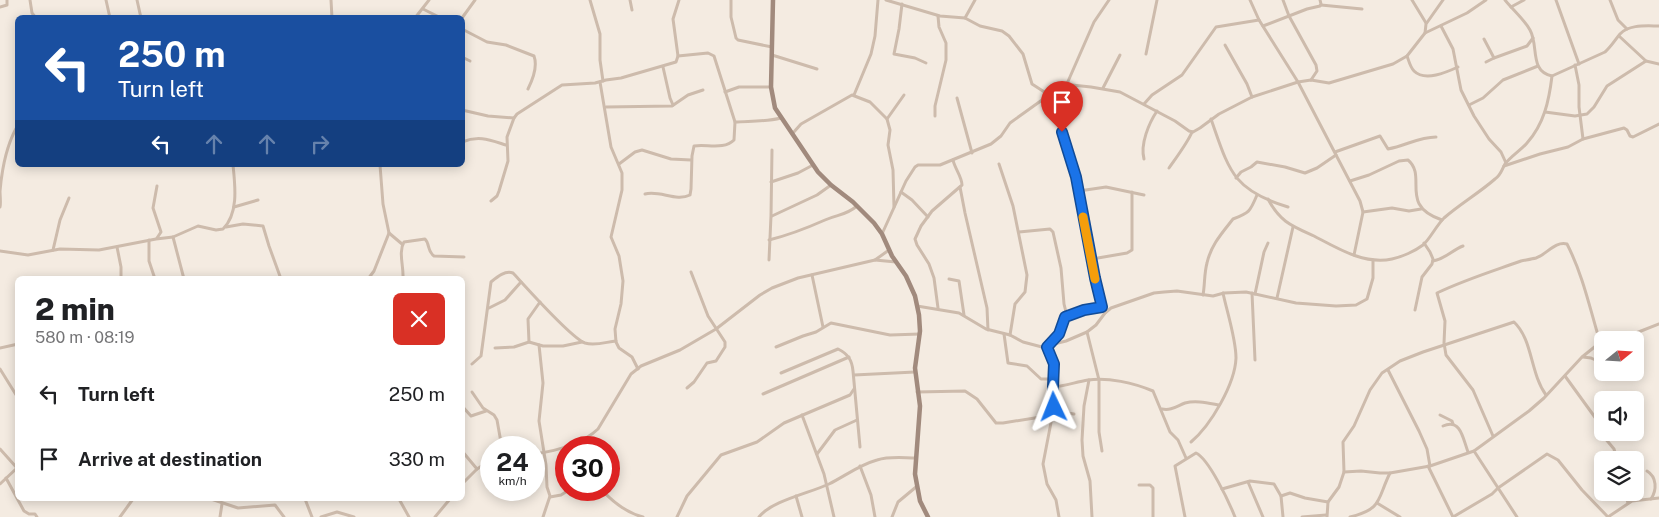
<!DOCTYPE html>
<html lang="en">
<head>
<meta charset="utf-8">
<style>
  :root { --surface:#fff; --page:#f6f6f6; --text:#202124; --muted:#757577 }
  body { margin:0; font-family:"Public Sans",sans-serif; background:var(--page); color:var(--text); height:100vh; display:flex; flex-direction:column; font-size:19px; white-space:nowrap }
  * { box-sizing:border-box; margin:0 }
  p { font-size:16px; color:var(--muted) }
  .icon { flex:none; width:28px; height:28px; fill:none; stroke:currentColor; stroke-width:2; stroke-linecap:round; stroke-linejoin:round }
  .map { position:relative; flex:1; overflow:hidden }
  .drawer { position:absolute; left:15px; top:276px; width:450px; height:225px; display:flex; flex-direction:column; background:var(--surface); border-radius:8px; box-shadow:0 2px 12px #0003 }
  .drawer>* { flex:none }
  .guide { position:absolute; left:15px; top:15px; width:450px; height:152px; border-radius:8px; box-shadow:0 2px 12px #0003; background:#1a4fa0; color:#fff; overflow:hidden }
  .needle { width:32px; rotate:72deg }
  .fabs { position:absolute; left:1594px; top:331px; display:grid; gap:10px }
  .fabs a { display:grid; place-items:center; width:50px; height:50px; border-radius:8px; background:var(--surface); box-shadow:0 2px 12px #0003; font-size:25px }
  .speed { position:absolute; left:480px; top:436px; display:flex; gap:10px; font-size:25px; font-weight:700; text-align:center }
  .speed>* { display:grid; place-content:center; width:65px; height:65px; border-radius:50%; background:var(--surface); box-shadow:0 2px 12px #0003; line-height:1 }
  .speed small { font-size:12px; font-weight:400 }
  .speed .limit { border:8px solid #d22; background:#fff; color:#111 }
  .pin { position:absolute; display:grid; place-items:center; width:42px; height:42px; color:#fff; margin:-51px -21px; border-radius:50% 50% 50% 0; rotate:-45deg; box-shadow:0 0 5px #0007 }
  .pin .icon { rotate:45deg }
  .me { position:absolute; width:55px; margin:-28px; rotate:358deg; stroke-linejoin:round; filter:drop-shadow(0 0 4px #0008) }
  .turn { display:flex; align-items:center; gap:18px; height:105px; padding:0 20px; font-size:22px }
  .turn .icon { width:65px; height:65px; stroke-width:2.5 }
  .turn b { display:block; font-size:35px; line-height:42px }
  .lanes { display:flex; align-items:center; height:48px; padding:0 20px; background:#0003; justify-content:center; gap:25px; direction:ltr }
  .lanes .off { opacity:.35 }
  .round { display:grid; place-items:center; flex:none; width:52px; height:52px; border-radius:8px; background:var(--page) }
  .overview { display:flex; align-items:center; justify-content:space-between; height:85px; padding:0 20px }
  h1 { font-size:30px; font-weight:800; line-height:38px }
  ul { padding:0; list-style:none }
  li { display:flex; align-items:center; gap:15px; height:65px; padding:0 20px }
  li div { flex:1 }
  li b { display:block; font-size:19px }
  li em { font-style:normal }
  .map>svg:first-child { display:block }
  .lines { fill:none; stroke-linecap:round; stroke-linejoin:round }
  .street { stroke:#cdbbac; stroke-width:3 }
  .secondary { stroke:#a18a7d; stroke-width:4.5 }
  .route-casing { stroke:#114b97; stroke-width:12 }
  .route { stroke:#1a73e8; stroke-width:9 }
  .slow { stroke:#f59e0b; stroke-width:9 }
</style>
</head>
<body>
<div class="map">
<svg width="1659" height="517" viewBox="0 0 1659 517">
  <rect width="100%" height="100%" fill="#f4ebe1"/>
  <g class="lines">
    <!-- street -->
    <g class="street">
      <polyline points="30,0 32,13 36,18"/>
      <polyline points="106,0 110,18"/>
      <polyline points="137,0 141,18"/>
      <polyline points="331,0 332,18"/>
      <polyline points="590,0 600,34 600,60 603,81"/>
      <polyline points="630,0 632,10"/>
      <polyline points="731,0 731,17 736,38 738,40 772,47"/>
      <polyline points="886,0 940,16 965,18 980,26 1002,31 1009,36 1023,54 1032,84 1049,95 1074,169 1095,278 1105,313"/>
      <polyline points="1250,0 1259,20 1298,82 1360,201 1363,212 1354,255"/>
      <polyline points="1283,0 1289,16 1316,65 1317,71 1311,80"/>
      <polyline points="1412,0 1426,23"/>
      <path d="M1505 0C1513 10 1524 19 1530 30 1539 46 1529 71 1552 76L1605 52C1611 47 1615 40 1620 34 1629 24 1647 26 1659 26"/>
      <polyline points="1556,0 1579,64"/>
      <polyline points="1610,0 1618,20 1627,29"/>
      <polyline points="902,4 899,29 894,54 915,58 926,63"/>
      <polyline points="1321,5 1362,9"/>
      <polyline points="0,7 7,5 7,0"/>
      <polyline points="1511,7 1524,0"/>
      <polyline points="423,9 441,18"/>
      <polyline points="415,18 429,0"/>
      <polyline points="462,18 475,0"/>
      <polyline points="965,18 975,0"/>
      <polyline points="1263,26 1307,9 1320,6 1321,4 1320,0"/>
      <polyline points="1441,26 1453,49 1461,90 1474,116 1489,139 1501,152 1506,163"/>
      <path d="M462 29 487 42 506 45 534 56C538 67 533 79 528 89"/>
      <polyline points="1425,33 1426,24 1443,0"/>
      <polyline points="1619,36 1646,61 1659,64"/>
      <polyline points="1484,39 1494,58 1527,46 1533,38"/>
      <polyline points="1225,45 1247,84 1252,97"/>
      <polyline points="1146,54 1157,0"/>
      <polyline points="772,55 817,69"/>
      <path d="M1407 56C1409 61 1410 67 1414 71 1425 82 1447 72 1458 67"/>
      <polyline points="462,57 470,61"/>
      <polyline points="1486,62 1494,58"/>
      <polyline points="1575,65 1579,85 1579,107 1583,139"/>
      <polyline points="663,67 670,98 673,105"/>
      <polyline points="600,82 611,147 622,173 622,190 611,237 619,256 623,281 621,304 615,329 616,342 619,348 632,357 638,369"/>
      <polyline points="1066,86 1094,22 1109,0"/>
      <polyline points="1103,88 1120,55"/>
      <polyline points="725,92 739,87 771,87"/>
      <polyline points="854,95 871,54 875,36 878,0"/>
      <polyline points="957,98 972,153"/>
      <polyline points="1144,104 1152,95 1182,75 1216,27 1259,20"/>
      <polyline points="1469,105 1483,98 1503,80 1538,66"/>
      <polyline points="606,107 672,106 688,95 703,90"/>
      <polyline points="462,110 488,116 514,118"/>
      <polyline points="1545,112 1575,116 1587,114 1594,107 1607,86 1646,61"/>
      <polyline points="935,116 935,106 946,60 946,43 939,27 938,16"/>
      <path d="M1211 119C1229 170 1232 190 1288 207"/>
      <path d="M735 122C751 121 765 122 781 118"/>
      <polyline points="793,133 801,124 852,95 870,102 887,119"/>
      <path d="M462 142C479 135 490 140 506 145"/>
      <path d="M1335 152 1380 136 1388 149C1405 146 1419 137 1436 137"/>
      <path d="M1144 159C1140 144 1149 123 1157 111"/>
      <polyline points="619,164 635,152 642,150 671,159 691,160"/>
      <polyline points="999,164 1013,206 1027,275 1025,292 1015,304 1010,335"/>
      <polyline points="1504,166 1540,154 1568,147 1583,139 1624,128 1627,130 1630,136 1633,137 1659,124"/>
      <path d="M1169 168C1176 158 1188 142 1192 132"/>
      <polyline points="1236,178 1241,172 1251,167 1257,162 1285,167 1305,173 1317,168 1336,155"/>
      <path d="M1350 181 1369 175 1399 161 1408 160C1428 177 1398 205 1442 220"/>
      <polyline points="771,182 798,173 813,165"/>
      <polyline points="960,187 965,213 987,308 988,330"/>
      <polyline points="1079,191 1106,187 1144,195"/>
      <polyline points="901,192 912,200 928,217"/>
      <path d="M645 194C660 190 676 202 690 195L691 189 692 156 694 146C707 144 724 150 734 140L735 122 714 56 708 53 678 56"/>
      <path d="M1268 199C1280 222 1292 226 1314 236 1337 248 1364 265 1392 259 1402 257 1415 251 1423 245 1430 239 1436 226 1444 218 1460 204 1479 193 1495 179 1501 175 1502 169 1505 164 1511 156 1521 150 1527 143 1544 124 1549 101 1552 76"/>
      <polyline points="491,201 497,196 499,191 508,161 507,137 514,118 517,114 562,85 595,83 606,80 621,78 676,62 678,56 673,19 679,0"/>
      <path d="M0 207C1 202 0 197 0 191 2 168 6 145 18 125"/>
      <polyline points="234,207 258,200"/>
      <polyline points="894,207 893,170 888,145 890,130 887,119 904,95"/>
      <polyline points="1363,212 1392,208 1409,211 1421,209"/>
      <polyline points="772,216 817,195 831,185"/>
      <polyline points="226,227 243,224 263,226 269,246 281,279"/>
      <polyline points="1019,232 1050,229 1053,232 1061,268 1064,304 1067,316"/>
      <polyline points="389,233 402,244"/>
      <polyline points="882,234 906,181 915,167 918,165 940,165 991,144 1001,136 1010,123 1049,95 1065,87 1072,85 1091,87 1120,92 1175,121 1189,131 1193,132 1200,128 1219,114 1252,97 1298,82 1311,80 1329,83 1393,64 1407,56 1425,33 1467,13 1486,0"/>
      <polyline points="173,237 184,279"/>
      <polyline points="157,238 161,232 153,208 157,186"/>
      <polyline points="149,240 149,261 155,279"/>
      <path d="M769 240C789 235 807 228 825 220 838 214 845 216 857 206"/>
      <polyline points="117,247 121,267 121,279"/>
      <polyline points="53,250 60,220 69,198"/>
      <path d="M0 251 28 255 60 249 99 250 156 239 173 237 198 226 216 230 223 229C239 213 235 185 233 165"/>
      <polyline points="1092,259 1127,253 1132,250 1132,192"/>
      <polyline points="769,260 771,216 772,150"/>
      <polyline points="875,260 896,262"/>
      <path d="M1433 261C1445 259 1452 250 1463 246"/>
      <polyline points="812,275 823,327"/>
      <polyline points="368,279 374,271 389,233 383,204 380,165"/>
      <path d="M403 279C404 267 398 252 404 242L425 239C430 244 427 251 434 256L464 257"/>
      <polyline points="949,279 959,281 964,315"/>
      <polyline points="1252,293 1255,360"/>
      <polyline points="1255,294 1264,252 1268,243"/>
      <path d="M1203 295C1205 284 1204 274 1207 263 1211 245 1222 233 1233 219 1249 213 1250 212 1257 195"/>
      <polyline points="1277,298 1293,227"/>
      <polyline points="917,306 959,313 986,329 1010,335 1023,342 1042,347 1066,341 1087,332 1096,325 1105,313 1111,308 1154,293 1164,292 1177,291 1213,296 1224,293 1246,292 1296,303 1336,306 1356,305 1367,299 1373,278 1373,260"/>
      <polyline points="489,308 505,300 521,282"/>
      <path d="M938 308 934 278 929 264 917 245 915 239 921 226 932 211 962 185C962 177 955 169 953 160"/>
      <polyline points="1415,310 1422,277 1432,264 1433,259 1430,252 1424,243"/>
      <polyline points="1087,332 1099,380 1099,432 1102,451"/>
      <polyline points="1004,334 1008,363 1027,366 1041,379 1054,379"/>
      <polyline points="1606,340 1636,333 1659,324"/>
      <polyline points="529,342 528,319 540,302"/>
      <polyline points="539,345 543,383 539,421 546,465 547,487 550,496 543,517"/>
      <polyline points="776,347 803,336 816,332 831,323 890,335 920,334"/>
      <polyline points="0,348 18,344"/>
      <polyline points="495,348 514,347 529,342 543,346 563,346 582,342"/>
      <polyline points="1583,357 1591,358 1602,363"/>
      <path d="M472 364 481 356 491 282C497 277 505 270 513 273 525 286 571 338 585 343 595 346 606 342 616 341"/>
      <polyline points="0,369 18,398"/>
      <polyline points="1388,370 1419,431 1427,449 1430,466"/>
      <polyline points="1615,372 1634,373"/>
      <path d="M781 373 838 349C848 354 852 360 853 371L860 447"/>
      <polyline points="854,375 915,372"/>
      <polyline points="1565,376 1602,427"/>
      <polyline points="1089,380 1084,406 1082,440 1083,456 1090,481 1092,517"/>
      <path d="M1053 387C1065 386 1076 382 1088 380 1108 377 1134 383 1153 391L1170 432 1178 440 1186 458"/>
      <polyline points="687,388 694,382 707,363 716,361 725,347 725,342 708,316 691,272"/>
      <polyline points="472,392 483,408 494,415 497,420 502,448"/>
      <polyline points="917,392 965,391 977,399 996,423 1003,423 1053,415"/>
      <polyline points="763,394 849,357"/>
      <polyline points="462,406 471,416 486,411"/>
      <path d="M1162 409C1171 411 1177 406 1185 403 1196 400 1208 403 1219 405"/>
      <polyline points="1054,411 1074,414"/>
      <polyline points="802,415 824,474 834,517"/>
      <polyline points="1440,415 1452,421 1453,424"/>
      <path d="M1443 426C1461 418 1463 439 1468 452"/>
      <path d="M1493 436 1473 390 1446 355 1444 343 1445 321 1437 293C1464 280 1493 271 1521 261 1526 260 1532 259 1536 258 1547 254 1555 241 1567 244 1583 275 1590 309 1600 342"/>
      <polyline points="1604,437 1614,449 1617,460"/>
      <path d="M1191 442C1211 425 1235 384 1236 358 1236 339 1227 312 1223 293"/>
      <polyline points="0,449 17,468"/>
      <polyline points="462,451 477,469"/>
      <polyline points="1474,451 1517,517"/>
      <path d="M534 454C556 451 581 445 598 429L631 374 641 366 680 350 716 329 760 295 772 288 798 278 875 260 889 250"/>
      <polyline points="817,454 835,430 857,420"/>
      <polyline points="860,466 871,495 875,517"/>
      <polyline points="1428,466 1453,517"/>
      <path d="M1647 471C1657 477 1657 490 1651 499"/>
      <polyline points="1344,472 1361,471 1380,473 1390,473 1430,466 1474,451 1529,411 1544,398 1582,357 1602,341"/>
      <polyline points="6,478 24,511 29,514 35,514 37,517"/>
      <polyline points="1248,482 1263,517"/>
      <polyline points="0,484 17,468"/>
      <polyline points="462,484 477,469 491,460"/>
      <polyline points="1139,485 1150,485 1153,488 1153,517"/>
      <polyline points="1222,489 1250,481 1274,484 1281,496 1283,517"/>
      <path d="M602 490C613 502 627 513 643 517"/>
      <polyline points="1625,492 1628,503"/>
      <polyline points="796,496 802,517"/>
      <polyline points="1281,496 1290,493 1305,498 1328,502"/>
      <polyline points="550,497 561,495 569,490"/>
      <polyline points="211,499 238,508 275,505 284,517"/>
      <polyline points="305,499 312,517"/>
      <polyline points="399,499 409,517"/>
      <polyline points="1377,503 1400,517"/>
      <polyline points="120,517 133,499"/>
      <polyline points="220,517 222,504"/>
      <polyline points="321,517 337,512 354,517"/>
      <polyline points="435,517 450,499"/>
      <polyline points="677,517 687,496 721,455 757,442 784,423 850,395 854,389"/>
      <path d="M759 517C771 501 810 493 829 484 845 476 859 465 877 460 890 456 903 458 916 458"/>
      <polyline points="892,517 898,502 916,487"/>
      <polyline points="1059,517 1056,500 1047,484 1043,464 1054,407 1054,364 1047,347 1059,333 1065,317 1084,310 1102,307"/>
      <path d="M1185 517 1175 466 1196 453C1209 459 1229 502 1235 517"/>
      <polyline points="1302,517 1326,515"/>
      <path d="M1327 517 1328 502 1339 487 1344 472 1343 442 1354 426 1370 390 1382 373 1400 361 1423 352 1514 322C1533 340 1530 373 1546 395"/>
      <path d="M1350 517C1383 509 1377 499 1390 473"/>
      <polyline points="1453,517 1492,494 1498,488 1547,454 1558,460 1582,490 1608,517"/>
      <polyline points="1608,517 1632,501 1659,498"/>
    </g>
    <!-- secondary -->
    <polyline class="secondary" points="773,0 771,87 775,108 818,172 831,185 853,202 874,223 882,234 892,256 906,276 915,296 919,315 920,331 915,368 920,406 915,474 920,501 928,517"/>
  </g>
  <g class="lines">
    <!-- route casing -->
    <g class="route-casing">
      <polyline id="route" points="1054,407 1053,387 1054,364 1047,347 1059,334 1065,317 1084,310 1102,307 1095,278 1076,177 1062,132"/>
    </g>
    <!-- route -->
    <use href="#route" class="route"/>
    <!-- slow -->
    <polyline class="slow" points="1083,217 1095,279"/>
  </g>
</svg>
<div class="fabs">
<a><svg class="needle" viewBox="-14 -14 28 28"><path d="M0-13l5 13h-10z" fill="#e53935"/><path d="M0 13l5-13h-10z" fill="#757577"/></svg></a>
<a><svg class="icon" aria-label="sound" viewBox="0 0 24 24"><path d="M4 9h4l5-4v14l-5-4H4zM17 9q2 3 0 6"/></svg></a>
<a><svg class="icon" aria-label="layers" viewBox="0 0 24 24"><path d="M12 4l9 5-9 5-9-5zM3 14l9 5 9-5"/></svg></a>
</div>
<div class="speed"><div>24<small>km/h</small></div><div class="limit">30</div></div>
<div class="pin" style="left:1062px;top:132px;background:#d93025"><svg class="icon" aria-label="arrive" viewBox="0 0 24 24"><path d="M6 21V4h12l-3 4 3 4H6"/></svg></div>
<svg class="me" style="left:1054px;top:407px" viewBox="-20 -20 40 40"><path d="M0-17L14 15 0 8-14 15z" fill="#1a73e8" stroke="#fff" stroke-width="4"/></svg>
<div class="guide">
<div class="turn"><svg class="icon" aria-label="left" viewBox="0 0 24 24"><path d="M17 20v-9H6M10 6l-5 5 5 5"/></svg><div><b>250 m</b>Turn left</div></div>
<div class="lanes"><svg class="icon" aria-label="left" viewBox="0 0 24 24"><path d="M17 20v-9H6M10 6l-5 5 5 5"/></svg><svg class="icon off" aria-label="ahead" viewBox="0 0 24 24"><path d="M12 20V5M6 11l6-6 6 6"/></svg><svg class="icon off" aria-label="ahead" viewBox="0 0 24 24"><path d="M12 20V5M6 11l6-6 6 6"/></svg><svg class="icon off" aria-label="right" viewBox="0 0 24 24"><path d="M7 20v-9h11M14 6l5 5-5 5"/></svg></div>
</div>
<section class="drawer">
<div class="overview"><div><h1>2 min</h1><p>580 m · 08:19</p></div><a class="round" style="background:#d93025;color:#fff"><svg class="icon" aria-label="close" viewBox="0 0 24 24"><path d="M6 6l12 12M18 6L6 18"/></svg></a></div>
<ul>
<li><svg class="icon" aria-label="left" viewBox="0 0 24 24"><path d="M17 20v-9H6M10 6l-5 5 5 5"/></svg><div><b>Turn left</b></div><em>250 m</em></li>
<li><svg class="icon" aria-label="arrive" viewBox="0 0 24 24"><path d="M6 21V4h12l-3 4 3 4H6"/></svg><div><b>Arrive at destination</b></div><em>330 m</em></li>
</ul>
</section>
</div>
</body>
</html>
